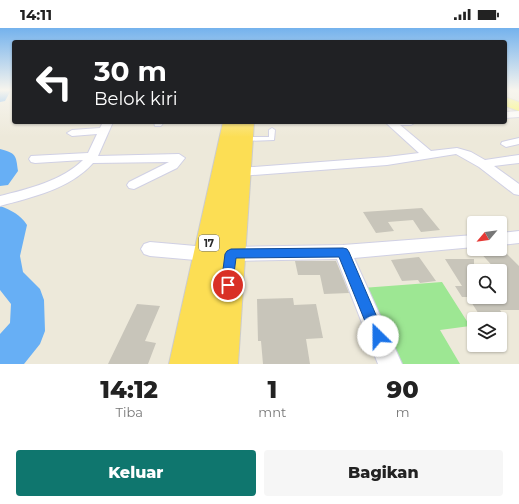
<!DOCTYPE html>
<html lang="id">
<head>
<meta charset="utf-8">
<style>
  :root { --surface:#fff; --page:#f6f6f6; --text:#222; --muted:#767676; --accent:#0f766e }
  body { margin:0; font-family:Montserrat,sans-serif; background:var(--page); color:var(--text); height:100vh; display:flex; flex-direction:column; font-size:15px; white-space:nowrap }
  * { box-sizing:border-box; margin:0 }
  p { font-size:13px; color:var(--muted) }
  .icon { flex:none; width:22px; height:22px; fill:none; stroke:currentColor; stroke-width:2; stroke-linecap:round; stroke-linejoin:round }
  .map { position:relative; height:336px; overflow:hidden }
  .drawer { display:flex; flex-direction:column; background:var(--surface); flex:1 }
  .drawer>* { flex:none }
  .top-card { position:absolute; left:12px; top:12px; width:495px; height:84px; border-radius:4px; box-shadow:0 1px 3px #0004; background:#202124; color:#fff; overflow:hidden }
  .needle { width:26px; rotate:241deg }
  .controls { position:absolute; left:467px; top:188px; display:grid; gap:8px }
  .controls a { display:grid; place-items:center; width:40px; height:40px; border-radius:4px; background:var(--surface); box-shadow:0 1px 3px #0004; font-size:20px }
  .pin { position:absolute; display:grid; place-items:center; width:34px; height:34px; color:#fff; margin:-17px; border:2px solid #fff; border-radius:50%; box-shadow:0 1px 4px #0007 }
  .me { position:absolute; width:44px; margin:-22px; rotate:337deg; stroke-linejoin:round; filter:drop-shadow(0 0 3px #0008) }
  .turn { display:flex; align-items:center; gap:14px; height:84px; padding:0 16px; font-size:18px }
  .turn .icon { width:52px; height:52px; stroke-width:2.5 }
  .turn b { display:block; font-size:28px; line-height:34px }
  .eta { display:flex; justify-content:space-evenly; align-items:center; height:68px; text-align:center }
  .eta b { font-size:24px; font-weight:800; line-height:28px }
  .action { display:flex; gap:8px; margin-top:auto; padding:8px 16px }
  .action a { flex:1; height:46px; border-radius:4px; background:var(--accent); color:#fff; font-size:16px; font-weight:800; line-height:46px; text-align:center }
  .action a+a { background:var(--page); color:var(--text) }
  .status { display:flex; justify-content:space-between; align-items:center; height:28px; padding:0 20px; background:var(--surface); direction:ltr }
  .status svg { height:11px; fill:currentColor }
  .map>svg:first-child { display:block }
  .green { fill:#9de793 }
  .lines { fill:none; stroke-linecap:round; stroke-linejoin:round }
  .river { fill:#67aff5; fill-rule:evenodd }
  .building { fill:#c8c5ba }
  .service-casing { stroke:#d0d0e4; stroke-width:2 }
  .minor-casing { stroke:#d0d0e4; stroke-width:2 }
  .primary-casing { stroke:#ccc; stroke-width:2 }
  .trunk-casing { stroke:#ccc; stroke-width:2 }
  .service { fill:#fff; fill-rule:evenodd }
  .minor { fill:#fff; fill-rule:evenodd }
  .primary { fill:#f9f854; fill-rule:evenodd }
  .trunk { fill:#fcde54; fill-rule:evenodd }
  .route { fill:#1a73e8; stroke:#114b97 }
  .labels { text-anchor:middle; stroke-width:3; stroke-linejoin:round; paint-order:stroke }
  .shield { fill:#fff; stroke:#6a6a6a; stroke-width:1 }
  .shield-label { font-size:10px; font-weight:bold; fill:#2a2a2a }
</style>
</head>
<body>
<div class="status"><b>14:11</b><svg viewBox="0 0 49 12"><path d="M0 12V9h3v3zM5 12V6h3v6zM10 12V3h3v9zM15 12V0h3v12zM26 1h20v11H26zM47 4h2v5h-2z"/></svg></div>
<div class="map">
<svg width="519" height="336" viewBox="0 0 519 336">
  <rect width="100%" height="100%" fill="#ede9da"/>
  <!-- green -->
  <polygon class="green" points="442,254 470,298 440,302 460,336 394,336 362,260"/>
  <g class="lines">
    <!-- river -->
    <g class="river">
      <polygon points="0,62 11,62 5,73 0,74"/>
      <path d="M0 121C16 125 16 127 18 143L8 157 0 158Z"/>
      <path d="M0 178C11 182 21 187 27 197L20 228 23 244 40 261 44 272 45 303 40 316 24 336H0V306L10 295 11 276 0 262Z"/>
    </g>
  </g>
  <!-- building -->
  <g class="building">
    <polygon points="422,180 440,202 421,204 413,192 388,194 394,203 376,205 363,184"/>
    <polygon points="477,221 502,221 519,238 519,282 500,282 506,291 482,291 468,269 462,269 455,258 462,258 445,231 474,231 474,269 500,269 500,243 497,243"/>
    <polygon points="419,229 436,253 420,255 418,252 402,253 391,232"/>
    <polygon points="295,233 336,233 349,265 324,266 320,247 298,247"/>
    <polygon points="293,270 294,277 316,276 323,310 306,311 310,336 263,336 261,313 258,313 257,271"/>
    <polygon points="137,276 160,278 145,313 156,315 148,336 108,336"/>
  </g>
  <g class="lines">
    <!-- service casing -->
    <g class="service-casing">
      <polygon id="service" points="272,100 275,102 274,112 244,113 241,111 244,109 269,109 269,102"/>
    </g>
    <!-- minor casing -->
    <g class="minor-casing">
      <g id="minor">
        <polygon points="519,83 519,89 505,90 505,84"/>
        <path d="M103 94H113L98 128 179 126 185 130 177 140 134 161 129 160 127 157 129 154 169 134 93 135C70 161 32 169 0 178V168C28 161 62 153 83 132L35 135 31 134 29 131 31 128 88 125 97 106 72 108 67 105 72 102 100 100Z"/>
        <polygon points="154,94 164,94 161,98 155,98"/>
        <polygon points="385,94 416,94 411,97 400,97 431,123 457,120 471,124 485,132 519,127 519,135 494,138 519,156 519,167 514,166 479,139 456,126 387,137 240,148 234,144 240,140 387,129 419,125"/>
        <polygon points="519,110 519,116 506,119 501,116 502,114"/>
        <polygon points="519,203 519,215 500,217 500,205"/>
        <polygon points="474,207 474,219 354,230 402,336 378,336 337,231 231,233 225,231 222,226 225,221 231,219 343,217"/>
        <polygon points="150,214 207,219 213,221 216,226 213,231 207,233 150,228 144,226 141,221 144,216"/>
      </g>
    </g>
    <!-- primary casing -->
    <g class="primary-casing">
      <polygon id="primary" points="505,69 519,74 519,83 505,78"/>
    </g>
    <!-- trunk casing -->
    <g class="trunk-casing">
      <polygon id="trunk" points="223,94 254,94 238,336 169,336"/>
    </g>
    <!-- service -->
    <use href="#service" class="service"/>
    <!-- minor -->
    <use href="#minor" class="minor"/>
    <!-- primary -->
    <use href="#primary" class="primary"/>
    <!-- trunk -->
    <use href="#trunk" class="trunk"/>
  </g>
  <!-- sky -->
  <linearGradient id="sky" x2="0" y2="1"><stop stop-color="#74b2ed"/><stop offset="0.57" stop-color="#f7f5ee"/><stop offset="1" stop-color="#f7f5ee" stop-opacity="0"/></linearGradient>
  <rect width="519" height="109" fill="url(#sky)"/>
  <!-- route -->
  <polygon class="route" points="343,220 347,221 349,224 385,308 383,313 378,315 373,313 339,229 236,230 232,261 228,263 223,261 221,257 225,226 227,223 231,221"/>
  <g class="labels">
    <!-- shield labels -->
    <rect class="shield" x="199" y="207" width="20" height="16" rx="3"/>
    <g class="shield-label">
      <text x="209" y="219">17</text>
    </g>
  </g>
</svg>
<div class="controls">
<a><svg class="needle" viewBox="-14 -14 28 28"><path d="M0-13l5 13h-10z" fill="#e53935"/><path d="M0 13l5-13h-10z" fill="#767676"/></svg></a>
<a><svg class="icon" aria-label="search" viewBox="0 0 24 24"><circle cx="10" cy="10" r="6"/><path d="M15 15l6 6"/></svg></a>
<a><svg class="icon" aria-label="layers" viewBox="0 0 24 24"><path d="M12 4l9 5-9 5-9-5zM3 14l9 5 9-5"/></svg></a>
</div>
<div class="pin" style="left:228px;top:257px;background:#d93025"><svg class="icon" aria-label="arrive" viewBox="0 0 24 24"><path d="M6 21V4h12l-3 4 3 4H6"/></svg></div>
<svg class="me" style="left:378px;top:308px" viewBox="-20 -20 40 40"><circle r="19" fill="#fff"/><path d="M0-13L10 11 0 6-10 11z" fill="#1a73e8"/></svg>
<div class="top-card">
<div class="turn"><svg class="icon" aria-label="left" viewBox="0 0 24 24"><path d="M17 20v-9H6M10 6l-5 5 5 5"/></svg><div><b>30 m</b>Belok kiri</div></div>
</div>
</div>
<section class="drawer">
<div class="eta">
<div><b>14:12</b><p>Tiba</p></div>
<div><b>1</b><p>mnt</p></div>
<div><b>90</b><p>m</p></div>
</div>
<div class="action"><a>Keluar</a><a>Bagikan</a></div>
</section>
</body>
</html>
